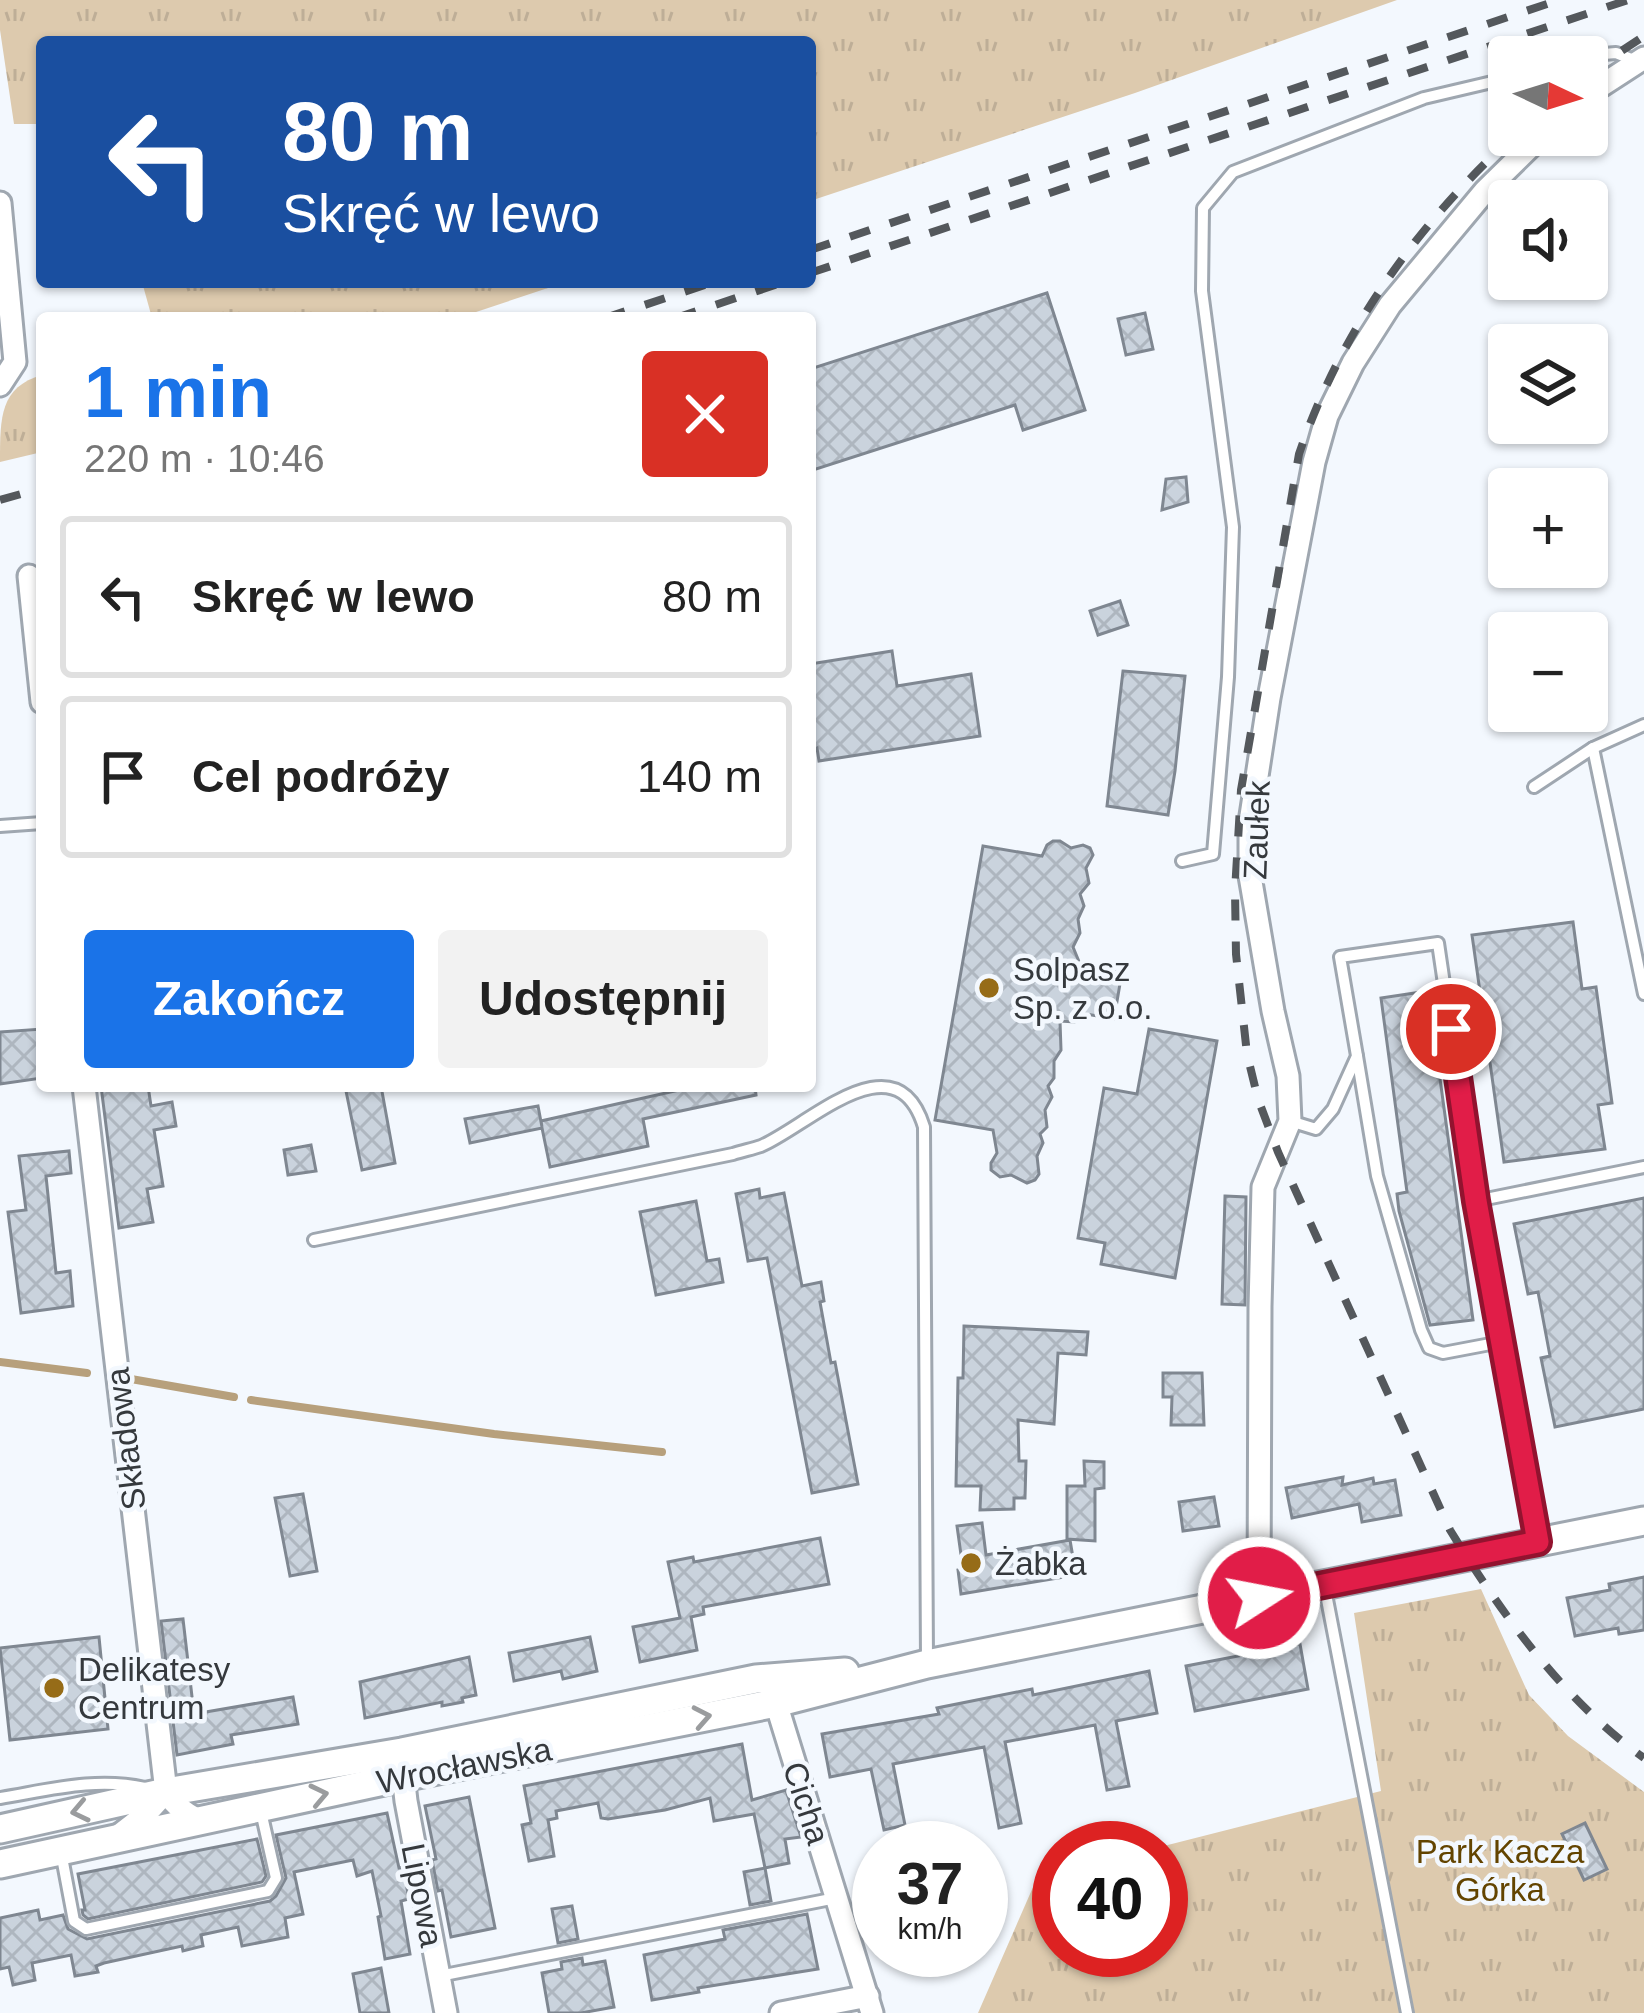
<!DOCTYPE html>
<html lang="pl">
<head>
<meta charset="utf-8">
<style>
  :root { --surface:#fff; --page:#f2f2f2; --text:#222; --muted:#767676; --line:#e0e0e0; --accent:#1a73e8 }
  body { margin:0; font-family:Arial,sans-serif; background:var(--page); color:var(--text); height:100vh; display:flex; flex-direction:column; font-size:45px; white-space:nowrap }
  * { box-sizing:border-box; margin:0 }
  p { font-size:39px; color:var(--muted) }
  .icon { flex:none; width:66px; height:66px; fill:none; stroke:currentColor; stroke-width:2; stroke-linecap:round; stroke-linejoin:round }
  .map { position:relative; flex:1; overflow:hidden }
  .panel { position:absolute; left:36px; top:312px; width:780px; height:780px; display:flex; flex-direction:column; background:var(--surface); border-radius:12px; box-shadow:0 3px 9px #0004 }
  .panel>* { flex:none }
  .top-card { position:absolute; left:36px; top:36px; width:780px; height:252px; border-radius:12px; box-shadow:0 3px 9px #0004; background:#1a4fa0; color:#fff; overflow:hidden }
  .needle { width:78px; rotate:94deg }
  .fabs { position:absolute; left:1488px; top:36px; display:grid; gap:24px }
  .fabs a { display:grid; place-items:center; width:120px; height:120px; border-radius:12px; background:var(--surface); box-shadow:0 3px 9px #0004; font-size:60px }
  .speed { position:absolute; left:852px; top:1821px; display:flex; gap:24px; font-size:60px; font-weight:700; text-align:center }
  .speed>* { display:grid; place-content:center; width:156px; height:156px; border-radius:50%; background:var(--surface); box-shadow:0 3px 9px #0004; line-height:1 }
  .speed small { font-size:30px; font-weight:400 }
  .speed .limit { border:18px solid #d22; background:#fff; color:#111 }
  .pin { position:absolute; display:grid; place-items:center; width:102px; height:102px; color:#fff; margin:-51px; border:6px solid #fff; border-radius:50%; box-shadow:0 3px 12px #0007 }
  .me { position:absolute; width:132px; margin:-66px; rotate:79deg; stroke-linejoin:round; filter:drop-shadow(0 0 9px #0008) }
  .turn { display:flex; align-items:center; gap:42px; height:252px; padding:0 48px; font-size:54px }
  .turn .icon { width:156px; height:156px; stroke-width:2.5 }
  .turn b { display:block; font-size:84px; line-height:102px }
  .round { display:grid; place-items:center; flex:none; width:126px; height:126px; border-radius:12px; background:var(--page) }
  .summary { display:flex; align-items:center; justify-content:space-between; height:204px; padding:0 48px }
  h1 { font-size:72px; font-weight:600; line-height:90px; color:var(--accent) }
  .primary-button { display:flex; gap:24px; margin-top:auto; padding:24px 48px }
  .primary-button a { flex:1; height:138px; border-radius:12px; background:var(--accent); color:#fff; font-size:48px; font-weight:600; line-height:138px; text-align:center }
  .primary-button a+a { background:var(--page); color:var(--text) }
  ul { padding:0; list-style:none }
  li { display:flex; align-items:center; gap:36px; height:162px; margin:0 24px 18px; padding:0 24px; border:6px solid var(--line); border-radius:12px }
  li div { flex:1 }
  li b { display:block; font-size:45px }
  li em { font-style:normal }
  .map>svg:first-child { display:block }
  .grass { fill:url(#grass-tufts) }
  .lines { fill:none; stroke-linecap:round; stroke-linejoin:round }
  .stream { stroke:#b7a07c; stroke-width:8 }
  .building { fill:url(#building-cross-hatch); stroke:#7f8791; stroke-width:3 }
  .service-casing { stroke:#9fa7b0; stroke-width:16 }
  .minor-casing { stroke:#9fa7b0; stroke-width:27 }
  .tertiary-casing { stroke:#9fa7b0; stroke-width:33 }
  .service { stroke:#fff; stroke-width:10 }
  .minor { stroke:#fff; stroke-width:21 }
  .tertiary { stroke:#fff; stroke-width:27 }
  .rail { stroke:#54585c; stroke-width:8; stroke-dasharray:21 21; stroke-linecap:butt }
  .oneway { stroke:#9a9c9e }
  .route-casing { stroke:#92132f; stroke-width:30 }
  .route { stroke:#e11d48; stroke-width:21 }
  .poi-dot { fill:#966c18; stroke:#f3f8fe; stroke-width:4.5 }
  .labels { text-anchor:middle; stroke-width:9; stroke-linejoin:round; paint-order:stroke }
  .street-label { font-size:33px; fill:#35393d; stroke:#f3f8fe }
  .poi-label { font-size:33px; fill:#35393d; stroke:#f3f8fe; text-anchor:start }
  .park-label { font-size:33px; fill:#634400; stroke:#f3f8fe }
</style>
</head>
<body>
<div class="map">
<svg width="1644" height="2013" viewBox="0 0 1644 2013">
  <defs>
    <pattern id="grass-tufts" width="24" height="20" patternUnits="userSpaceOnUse" patternTransform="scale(3)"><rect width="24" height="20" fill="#ddcaae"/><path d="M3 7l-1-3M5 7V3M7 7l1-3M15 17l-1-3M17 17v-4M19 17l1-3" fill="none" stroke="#beae97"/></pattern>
    <pattern id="building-cross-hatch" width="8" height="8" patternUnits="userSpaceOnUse" patternTransform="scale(3)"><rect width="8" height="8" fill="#cad3dd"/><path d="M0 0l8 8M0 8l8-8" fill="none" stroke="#aeb6bf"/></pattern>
  </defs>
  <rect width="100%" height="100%" fill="#f3f8fe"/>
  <!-- grass -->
  <g class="grass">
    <polygon points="0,0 1397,0 1135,93 810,201 810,42 42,42 42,124 14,124 0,30"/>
    <polygon points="142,282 566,282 458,318 152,318"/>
    <path d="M42 375V452L0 462C0 417 0 387 42 375Z"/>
    <polygon points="1481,1589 1529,1695 1568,1736 1644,1792 1644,2013 978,2013 1037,1878 1059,1872 1059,1950 1161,1950 1161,1848 1156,1848 1381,1791 1354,1613"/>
  </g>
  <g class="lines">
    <!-- stream -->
    <g class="stream">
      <polyline points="0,1362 87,1373"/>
      <polyline points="131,1379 234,1397"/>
      <polyline points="251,1400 494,1434 662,1452"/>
    </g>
  </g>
  <!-- building -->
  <g class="building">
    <polygon points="1047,293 1085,410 1023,430 1015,405 810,471 810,369"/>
    <polygon points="1145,313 1153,349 1126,355 1118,319"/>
    <polygon points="1186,477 1188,502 1162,510 1166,479"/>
    <polygon points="1120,601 1128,625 1098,635 1090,611"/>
    <polygon points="892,651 897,686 971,674 980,736 819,761 817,748 810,750 810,664"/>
    <polygon points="1123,671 1185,676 1175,771 1168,815 1107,806"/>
    <polygon points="1053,841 1060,841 1071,848 1083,845 1090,848 1093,855 1086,868 1089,883 1080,894 1084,906 1078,919 1080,933 1073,947 1080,964 1122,972 1114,1019 1075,1012 1074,1022 1060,1021 1061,1050 1054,1061 1054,1078 1048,1086 1052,1097 1045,1110 1047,1127 1040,1134 1043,1143 1037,1156 1039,1174 1035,1180 1027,1183 1011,1175 1000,1177 991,1170 991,1163 997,1153 993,1130 935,1120 983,846 1042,856 1047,845"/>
    <polygon points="1573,922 1582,989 1596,987 1612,1103 1598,1105 1605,1149 1504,1162 1472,935"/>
    <polygon points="1428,991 1473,1320 1430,1325 1399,1211 1397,1194 1407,1192 1381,998"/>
    <polygon points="42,1029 42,1078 0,1084 0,1032"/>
    <polygon points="1149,1029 1217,1041 1175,1278 1101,1264 1105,1243 1078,1238 1104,1088 1137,1094"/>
    <polygon points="101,1086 148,1086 151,1106 172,1102 176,1126 154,1130 163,1186 147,1189 153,1222 119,1228"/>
    <polygon points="345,1086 381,1086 395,1163 362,1170"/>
    <polygon points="697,1086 755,1086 756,1095 643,1119 648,1146 550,1167 542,1128 470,1143 465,1119 538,1106 542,1127 541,1121"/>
    <polygon points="311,1145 316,1171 288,1175 284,1150"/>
    <polygon points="69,1151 71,1173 46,1176 56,1273 70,1271 73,1306 21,1313 8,1212 26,1210 19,1156"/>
    <polygon points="759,1189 760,1198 784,1193 802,1286 821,1282 824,1301 820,1302 831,1363 835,1362 858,1484 812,1493 767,1258 748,1261 736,1194"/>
    <polygon points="1225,1196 1246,1197 1245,1305 1222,1304"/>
    <polygon points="1644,1198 1644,1409 1555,1427 1541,1358 1550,1356 1538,1292 1528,1294 1514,1224"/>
    <polygon points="696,1201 707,1261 719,1259 723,1282 656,1295 640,1212"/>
    <polygon points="964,1326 1088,1332 1086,1355 1058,1353 1054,1424 1018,1420 1019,1461 1026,1461 1025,1498 1014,1498 1014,1509 980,1510 981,1486 956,1486 958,1378 963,1378"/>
    <polygon points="1163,1373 1202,1373 1204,1425 1171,1425 1172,1397 1163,1397"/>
    <polygon points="1084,1461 1104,1462 1104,1488 1095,1489 1095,1541 1067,1539 1067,1486 1085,1486"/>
    <polygon points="1343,1477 1342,1485 1373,1478 1374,1484 1395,1480 1401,1515 1362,1522 1359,1504 1292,1518 1286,1488"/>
    <polygon points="303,1494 317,1571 290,1576 275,1498"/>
    <polygon points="1214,1497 1219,1526 1183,1531 1179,1502"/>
    <polygon points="982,1523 986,1555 1070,1540 1076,1575 961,1594 958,1570 963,1569 957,1526"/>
    <polygon points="820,1538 829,1584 703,1607 704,1614 691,1617 697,1650 640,1662 633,1627 680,1618 668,1562 693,1557 694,1562"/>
    <polygon points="1644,1577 1644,1630 1619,1634 1618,1628 1575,1636 1567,1598 1610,1590 1609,1584"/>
    <polygon points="183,1619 194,1714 293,1697 298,1724 231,1735 233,1744 177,1755 161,1621"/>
    <polygon points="99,1637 108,1729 10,1740 0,1648"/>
    <polygon points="590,1637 597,1671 563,1679 561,1671 514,1681 509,1653"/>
    <polygon points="1300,1644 1308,1689 1195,1711 1186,1666"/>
    <polygon points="469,1657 476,1695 462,1698 463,1702 442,1706 442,1702 365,1718 360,1682"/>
    <polygon points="1149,1671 1157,1713 1116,1721 1129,1786 1107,1790 1095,1725 1005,1742 1021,1823 999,1828 984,1747 893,1764 905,1825 884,1830 871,1769 830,1777 822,1734 939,1714 937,1708 1032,1689 1033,1695"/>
    <polygon points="742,1744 752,1800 786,1790 801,1837 785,1839 789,1863 765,1868 754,1814 714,1821 710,1798 665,1810 608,1819 601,1818 598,1803 556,1811 557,1818 548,1820 554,1856 529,1861 522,1825 531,1823 524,1786"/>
    <polygon points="469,1797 495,1928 451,1937 442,1890 438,1891 432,1860 436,1859 425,1806"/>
    <polygon points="387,1813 399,1868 403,1867 409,1899 401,1901 410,1954 385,1959 378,1917 381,1916 372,1871 357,1876 353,1860 294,1872 303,1914 285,1918 288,1937 242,1946 238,1927 201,1935 203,1946 183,1951 182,1946 104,1963 96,1966 98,1972 75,1976 71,1955 32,1963 35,1980 13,1985 9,1967 0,1969 0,1918 38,1910 40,1920 63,1915 68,1929 87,1939 270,1901 276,1896 286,1878 276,1835"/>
    <polygon points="1585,1823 1607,1869 1584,1880 1562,1834"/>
    <polygon points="257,1839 266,1876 262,1882 88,1919 83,1915 82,1910 85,1910 78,1874"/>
    <polygon points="765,1868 771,1901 750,1905 744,1872"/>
    <polygon points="572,1906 578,1939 558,1943 552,1909"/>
    <polygon points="807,1914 818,1969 698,1988 699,1992 652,2000 644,1955 725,1939 723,1930"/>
    <polygon points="582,1958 583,1965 605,1961 614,2007 581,2013 549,2013 542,1973 562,1969 561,1962"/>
    <polygon points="381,1968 389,2013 360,2013 353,1974"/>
  </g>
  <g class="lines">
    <!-- service casing -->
    <g class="service-casing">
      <g id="service">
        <polyline points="1567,57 1616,53 1636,61"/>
        <polyline points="1593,748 1644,994"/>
        <polyline points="1534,787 1593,748 1644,725"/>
        <polyline points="0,826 42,823"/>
        <polyline points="1182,861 1213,854 1228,677 1233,527 1202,291 1203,208 1233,172 1424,98 1509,78"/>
        <polyline points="1357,1056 1377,1176 1421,1330 1429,1348 1443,1353 1501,1342"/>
        <polyline points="1290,1121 1316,1129 1333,1109 1357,1056 1340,957 1438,943 1476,1201 1537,1542"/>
        <polyline points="1476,1201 1644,1167"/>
        <path d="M314 1240 733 1154C742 1151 752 1149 761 1146 808 1126 896 1036 924 1127L927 1661"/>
        <polyline points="1325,1589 1407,2013"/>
        <path d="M0 1798C49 1790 96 1777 145 1788"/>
        <polyline points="61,1852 74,1921 86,1929 268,1891 276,1878 260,1807"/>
        <polyline points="439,1976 836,1898"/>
      </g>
    </g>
    <!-- minor casing -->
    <g class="minor-casing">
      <g id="minor">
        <polyline points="1587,95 1644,58"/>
        <polyline points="0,203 15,362 0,385"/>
        <polyline points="29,576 42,702"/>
        <path d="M84 1086 166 1792C176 1807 187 1815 203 1822"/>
        <polyline points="1259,1599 1260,1307 1263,1187 1290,1121 1288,1076 1273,1011 1250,876 1250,822 1269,698 1314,462 1327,416 1353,363 1390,305 1485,191 1542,135"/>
        <polyline points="772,1690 872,2013"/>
        <polyline points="402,1766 406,1801 446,2013"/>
        <polyline points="118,1836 145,1815 166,1792"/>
        <polyline points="781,2013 868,1996"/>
      </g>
    </g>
    <!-- tertiary casing -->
    <g class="tertiary-casing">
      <g id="tertiary">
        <polyline points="0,1829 166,1792 402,1752 756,1679 845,1672"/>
        <polyline points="0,1864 402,1777 776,1703 927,1664 1644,1521"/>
      </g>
    </g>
    <!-- service -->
    <use href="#service" class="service"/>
    <!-- minor -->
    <use href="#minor" class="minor"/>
    <!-- tertiary -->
    <use href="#tertiary" class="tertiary"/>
    <!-- rail -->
    <g class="rail">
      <polyline points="1587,74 1644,36"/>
      <path d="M1515 135C1418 223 1341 330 1299 454L1241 790 1235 891 1236 954 1247 1054 1258 1099 1278 1152 1450 1530C1501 1613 1564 1701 1644 1758"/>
      <polyline points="810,250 1559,0"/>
      <polyline points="810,273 1628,0"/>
      <polyline points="605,318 714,282"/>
      <polyline points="676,318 784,282"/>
      <polyline points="0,500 42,488"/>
    </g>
  </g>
  <!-- one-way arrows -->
  <defs><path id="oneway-chevron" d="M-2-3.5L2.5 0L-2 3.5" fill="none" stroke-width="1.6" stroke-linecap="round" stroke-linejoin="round" transform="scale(3)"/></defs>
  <g class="oneway">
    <use href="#oneway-chevron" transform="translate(702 1717) rotate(-11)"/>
    <use href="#oneway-chevron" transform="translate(319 1795) rotate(-12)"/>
    <use href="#oneway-chevron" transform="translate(80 1811) rotate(168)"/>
  </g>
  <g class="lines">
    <!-- route casing -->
    <g class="route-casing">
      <polyline id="route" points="1259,1598 1538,1542 1476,1201 1451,1029"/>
    </g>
    <!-- route -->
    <use href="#route" class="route"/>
  </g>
  <!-- markers -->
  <g class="poi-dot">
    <circle cx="989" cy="988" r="12"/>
    <circle cx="971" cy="1563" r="12"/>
    <circle cx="54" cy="1688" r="12"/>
  </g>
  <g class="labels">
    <!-- street labels -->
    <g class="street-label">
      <text transform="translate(1256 830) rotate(-88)" y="12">Zaułek</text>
      <text transform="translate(125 1439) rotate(-97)" y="12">Składowa</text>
      <text transform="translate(464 1765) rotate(-11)" y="12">Wrocławska</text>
      <text transform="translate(807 1803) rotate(72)" y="12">Cicha</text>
      <text transform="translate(423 1895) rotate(79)" y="12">Lipowa</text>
    </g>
    <!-- poi labels -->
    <g class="poi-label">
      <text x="1013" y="981">Solpasz<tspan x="1013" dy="38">Sp. z o.o.</tspan></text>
      <text x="995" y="1575">Żabka</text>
      <text x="78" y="1681">Delikatesy<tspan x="78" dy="38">Centrum</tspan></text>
    </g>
    <!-- park labels -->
    <g class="park-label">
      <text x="1500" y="1863">Park Kacza<tspan x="1500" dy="38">Górka</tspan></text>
    </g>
  </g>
</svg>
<div class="fabs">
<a><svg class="needle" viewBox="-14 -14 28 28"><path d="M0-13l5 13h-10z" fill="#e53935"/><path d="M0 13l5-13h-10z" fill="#767676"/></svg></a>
<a><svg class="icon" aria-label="sound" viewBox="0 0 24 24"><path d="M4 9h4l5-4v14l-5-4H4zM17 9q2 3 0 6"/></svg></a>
<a><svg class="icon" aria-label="layers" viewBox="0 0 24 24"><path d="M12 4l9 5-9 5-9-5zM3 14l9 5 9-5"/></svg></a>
<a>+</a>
<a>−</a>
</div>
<div class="speed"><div>37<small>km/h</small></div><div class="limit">40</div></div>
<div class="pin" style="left:1451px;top:1029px;background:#d93025"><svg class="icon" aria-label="arrive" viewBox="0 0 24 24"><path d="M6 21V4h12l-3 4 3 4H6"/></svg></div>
<svg class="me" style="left:1259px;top:1598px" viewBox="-20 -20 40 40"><circle r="17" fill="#e11d48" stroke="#fff" stroke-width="3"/><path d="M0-11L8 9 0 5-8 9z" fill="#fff"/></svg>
<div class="top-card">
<div class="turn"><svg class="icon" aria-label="left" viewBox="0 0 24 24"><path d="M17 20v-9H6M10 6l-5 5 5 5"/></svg><div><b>80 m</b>Skręć w lewo</div></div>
</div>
<section class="panel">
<div class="summary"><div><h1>1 min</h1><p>220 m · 10:46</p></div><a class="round" style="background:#d93025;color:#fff"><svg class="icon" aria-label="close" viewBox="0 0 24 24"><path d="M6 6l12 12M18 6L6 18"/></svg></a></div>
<ul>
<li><svg class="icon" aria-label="left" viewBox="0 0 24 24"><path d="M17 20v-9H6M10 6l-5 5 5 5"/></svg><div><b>Skręć w lewo</b></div><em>80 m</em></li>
<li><svg class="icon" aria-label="arrive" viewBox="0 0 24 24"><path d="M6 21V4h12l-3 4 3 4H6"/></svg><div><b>Cel podróży</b></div><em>140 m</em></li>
</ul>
<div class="primary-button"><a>Zakończ</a><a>Udostępnij</a></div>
</section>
</div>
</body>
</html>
